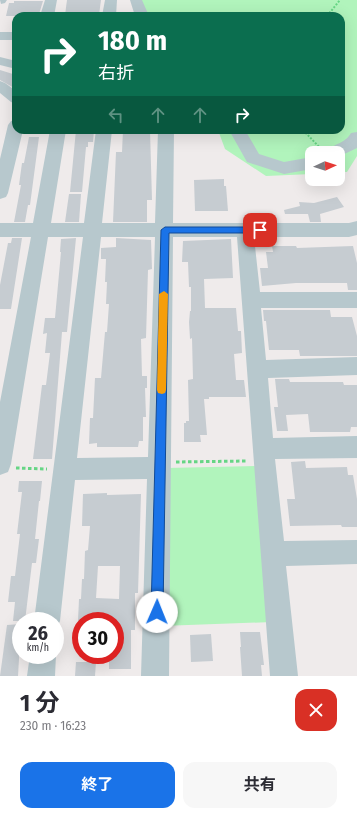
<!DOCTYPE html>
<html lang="ja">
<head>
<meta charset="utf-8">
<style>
  :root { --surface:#fff; --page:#f7f7f7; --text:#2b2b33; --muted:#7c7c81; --accent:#1a73e8 }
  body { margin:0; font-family:"Fira Sans Condensed","Noto Sans JP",sans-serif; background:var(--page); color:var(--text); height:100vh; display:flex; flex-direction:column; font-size:15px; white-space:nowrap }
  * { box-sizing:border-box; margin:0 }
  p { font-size:13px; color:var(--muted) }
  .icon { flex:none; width:22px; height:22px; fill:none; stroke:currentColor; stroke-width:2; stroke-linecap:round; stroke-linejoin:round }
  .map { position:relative; height:676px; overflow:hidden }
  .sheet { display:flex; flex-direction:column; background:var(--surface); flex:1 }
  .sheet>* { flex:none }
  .banner { position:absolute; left:12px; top:12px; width:333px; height:122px; border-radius:12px; box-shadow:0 4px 16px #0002; background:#0b6e4f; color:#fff; overflow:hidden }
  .needle { width:26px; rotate:87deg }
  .controls { position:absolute; left:305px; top:146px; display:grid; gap:8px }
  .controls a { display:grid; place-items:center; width:40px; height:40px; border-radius:8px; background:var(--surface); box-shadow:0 4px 16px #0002; font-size:20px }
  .speed { position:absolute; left:12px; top:612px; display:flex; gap:8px; font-size:20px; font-weight:700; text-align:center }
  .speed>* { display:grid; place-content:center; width:52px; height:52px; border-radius:50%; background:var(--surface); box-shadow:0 4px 16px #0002; line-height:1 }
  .speed small { font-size:10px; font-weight:400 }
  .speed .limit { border:6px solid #d22; background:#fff; color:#111 }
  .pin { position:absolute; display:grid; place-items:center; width:34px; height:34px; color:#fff; margin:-17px; border-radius:8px; box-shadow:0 2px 6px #0006 }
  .me { position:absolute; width:44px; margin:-22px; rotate:1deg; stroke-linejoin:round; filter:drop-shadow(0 0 3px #0008) }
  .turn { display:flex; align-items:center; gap:14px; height:84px; padding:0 20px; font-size:18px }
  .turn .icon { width:52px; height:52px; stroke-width:2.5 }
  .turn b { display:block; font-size:28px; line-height:34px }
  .lanes { display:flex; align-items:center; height:38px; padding:0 20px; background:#0003; justify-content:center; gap:20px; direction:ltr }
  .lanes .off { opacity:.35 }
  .round { display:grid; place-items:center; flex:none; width:42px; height:42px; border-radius:12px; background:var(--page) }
  .overview { display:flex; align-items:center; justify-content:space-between; height:68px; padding:0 20px }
  h1 { font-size:24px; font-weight:700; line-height:30px }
  .button { display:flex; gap:8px; margin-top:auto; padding:8px 20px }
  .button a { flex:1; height:46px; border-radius:12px; background:var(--accent); color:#fff; font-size:16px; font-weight:700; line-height:46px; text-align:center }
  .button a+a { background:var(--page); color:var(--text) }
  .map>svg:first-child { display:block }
  .green { fill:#b1f4bc }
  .building { fill:#c6ccd1; fill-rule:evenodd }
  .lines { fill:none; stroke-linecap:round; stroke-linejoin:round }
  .path-far1 { stroke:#66d585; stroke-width:2; stroke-dasharray:2 1.5; stroke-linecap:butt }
  .path { stroke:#66d585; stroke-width:3; stroke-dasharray:3.5 2.5; stroke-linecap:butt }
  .minor { fill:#b7c8cd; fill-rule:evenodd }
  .route { fill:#1a73e8; stroke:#114b97 }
  .slow { fill:#f59e0b }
</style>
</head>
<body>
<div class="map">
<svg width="357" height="676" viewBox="0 0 357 676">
  <rect width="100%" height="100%" fill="#efebeb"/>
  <!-- green -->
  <g class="green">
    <polygon points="139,0 357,0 357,156 347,172 338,172 338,153 312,153 312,174 266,176 225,149 218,130 341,130 341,16 138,16"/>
    <polygon points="257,466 272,622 161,626 166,468"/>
  </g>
  <!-- building -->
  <g class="building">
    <polygon points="67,0 101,0 99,15 65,15"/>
    <polygon points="14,1 43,1 39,14 34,14 34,16 6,16 9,3 14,3"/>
    <polygon points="0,70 16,75 16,89 0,80"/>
    <polygon points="76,130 94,130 93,142 88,142 88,147 86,147 82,192 70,192"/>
    <polygon points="123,130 150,130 152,200 147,200 147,222 113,222 116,152 122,152"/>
    <polygon points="29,137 39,137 30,205 28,205 25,222 14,222 21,185 19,185 22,163 24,163"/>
    <polygon points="224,179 224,186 226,186 228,211 195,211 194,180"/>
    <polygon points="69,194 81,194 79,222 65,222"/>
    <polygon points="337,197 344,207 320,214 321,222 310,222 308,214 285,214 284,210 300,206 299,202 314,203"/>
    <polygon points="12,238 22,238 11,309 0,309 0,285 8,243 11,243"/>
    <polygon points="76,238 67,332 62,332 52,459 33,459 42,385 46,385 50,353 45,353 47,333 43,334 45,318 55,318 61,252 60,252 61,239"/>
    <polygon points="116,238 151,240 152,269 148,270 146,338 141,339 142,376 147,376 147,388 145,388 146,417 143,417 143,441 139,441 138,447 97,447 97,443 89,444 90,418 93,418 95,378 101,378 105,332 107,332 109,304 106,304 107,282 105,282 106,259 101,259 101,248 116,247"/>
    <polygon points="231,239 233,278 204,279 205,308 236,308 238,331 241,331 242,353 234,354 236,380 244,380 246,397 209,397 209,399 204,399 207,435 200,435 201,442 184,442 184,423 186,423 186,421 189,421 188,380 193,379 192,338 190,339 189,322 190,311 191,311 191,287 189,287 188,262 182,262 183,241"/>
    <polygon points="272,246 296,246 297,248 353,246 357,263 357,290 348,290 347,283 296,283 262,286 260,268 268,268 266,252 273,252"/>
    <polygon points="263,310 330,310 331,317 352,317 357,336 357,356 300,356 299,350 269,350 266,321 264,321"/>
    <polygon points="275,379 289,379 290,382 343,382 344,385 357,385 357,427 351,427 350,432 310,432 308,414 286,415 288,431 277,431 274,407 278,407"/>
    <polygon points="305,461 306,468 347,467 348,475 353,475 357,499 357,527 342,527 341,525 290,526 287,499 295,499 291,462"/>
    <polygon points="19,481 42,481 40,501 39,501 35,539 39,539 36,563 32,563 25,621 13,621 15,602 8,602 11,576 15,576 20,534 17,534 22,492 18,492"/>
    <path d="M107 493V495L141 494 138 593H135V630H131V669H109V655H115V621H78L79 599H81L82 579H84L85 551 88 550 90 526H82L83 494ZM98 566H120L119 599 96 598Z"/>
    <polygon points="21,624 18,676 0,676 7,625"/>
    <polygon points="240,632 260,632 264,665 261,665 262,676 242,676 240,647 241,647"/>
    <polygon points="211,634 213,661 191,662 190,635"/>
    <polygon points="76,662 96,662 95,676 75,676"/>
  </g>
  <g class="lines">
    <!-- path-far1 -->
    <g class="path-far1">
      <polyline points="327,16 340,0"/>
      <polyline points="303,130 322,150"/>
    </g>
    <!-- path -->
    <g class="path">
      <polyline points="176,462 247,461"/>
      <polyline points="16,468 47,469"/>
    </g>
    <!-- minor -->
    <g class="minor">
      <polygon points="0,0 7,0 5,3 1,4"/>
      <polygon points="45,0 57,0 54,16 40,16"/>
      <polygon points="105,0 117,0 116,16 102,16"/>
      <polygon points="130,0 142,0 149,16 135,16"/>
      <rect x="0" y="32" width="16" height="8"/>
      <polygon points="0,57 16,61 16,69 0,65"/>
      <polygon points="0,81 5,83 16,91 16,104 11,102 0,93"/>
      <polygon points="16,120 16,130 23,130 8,193 6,197 0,199 0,159 8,125 11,121"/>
      <path d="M50 130H66L51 223H84L96 130H112L102 223H155L158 130H174L173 223H349L357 221V235L349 237H254L260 292H357V308H261L266 360 357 357V375L268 378 273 438 357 436V458L275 459 284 541 357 540V564L286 566 298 676H270L237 237H173L169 676H141L147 479 75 480 60 621 55 631V621H34L83 237H48L11 464 8 472 0 475V402L31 237H0V223H33ZM101 237H155L148 457 77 458Z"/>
      <polygon points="229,130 245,130 259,154 284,162 312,157 312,169 284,174 247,162"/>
      <path d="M357 132V148L338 157V153H326C332 143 344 145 351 133Z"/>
      <polygon points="55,652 56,655 55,676 27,676 30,655 55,655"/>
    </g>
  </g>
  <!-- route -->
  <polygon class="route" points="165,227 260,227 264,230 260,233 169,233 163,612 161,616 157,618 152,616 151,612 161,230"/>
  <!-- slow -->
  <polygon class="slow" points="164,291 168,294 166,390 165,393 162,394 158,393 157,390 159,294"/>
</svg>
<div class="controls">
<a><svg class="needle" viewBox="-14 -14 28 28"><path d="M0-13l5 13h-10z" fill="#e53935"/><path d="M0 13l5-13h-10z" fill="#7c7c81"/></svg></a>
</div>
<div class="speed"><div>26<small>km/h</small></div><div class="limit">30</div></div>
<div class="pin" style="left:260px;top:230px;background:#d93025"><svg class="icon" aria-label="arrive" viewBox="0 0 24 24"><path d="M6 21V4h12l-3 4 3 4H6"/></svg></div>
<svg class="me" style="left:157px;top:612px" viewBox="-20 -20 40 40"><circle r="19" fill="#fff"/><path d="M0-13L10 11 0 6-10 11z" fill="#1a73e8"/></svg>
<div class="banner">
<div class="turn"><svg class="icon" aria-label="right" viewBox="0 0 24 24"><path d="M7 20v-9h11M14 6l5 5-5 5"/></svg><div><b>180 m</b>右折</div></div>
<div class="lanes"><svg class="icon off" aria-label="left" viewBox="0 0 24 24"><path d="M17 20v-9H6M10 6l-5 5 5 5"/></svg><svg class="icon off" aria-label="ahead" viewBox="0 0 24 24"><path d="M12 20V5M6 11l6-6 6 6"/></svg><svg class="icon off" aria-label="ahead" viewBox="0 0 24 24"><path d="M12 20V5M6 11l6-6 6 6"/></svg><svg class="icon" aria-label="right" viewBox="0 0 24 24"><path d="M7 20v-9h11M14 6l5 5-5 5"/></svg></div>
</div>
</div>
<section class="sheet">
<div class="overview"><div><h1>1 分</h1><p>230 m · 16:23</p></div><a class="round" style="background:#d93025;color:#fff"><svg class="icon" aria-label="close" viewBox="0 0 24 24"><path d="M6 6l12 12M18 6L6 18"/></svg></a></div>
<div class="button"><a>終了</a><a>共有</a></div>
</section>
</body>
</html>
